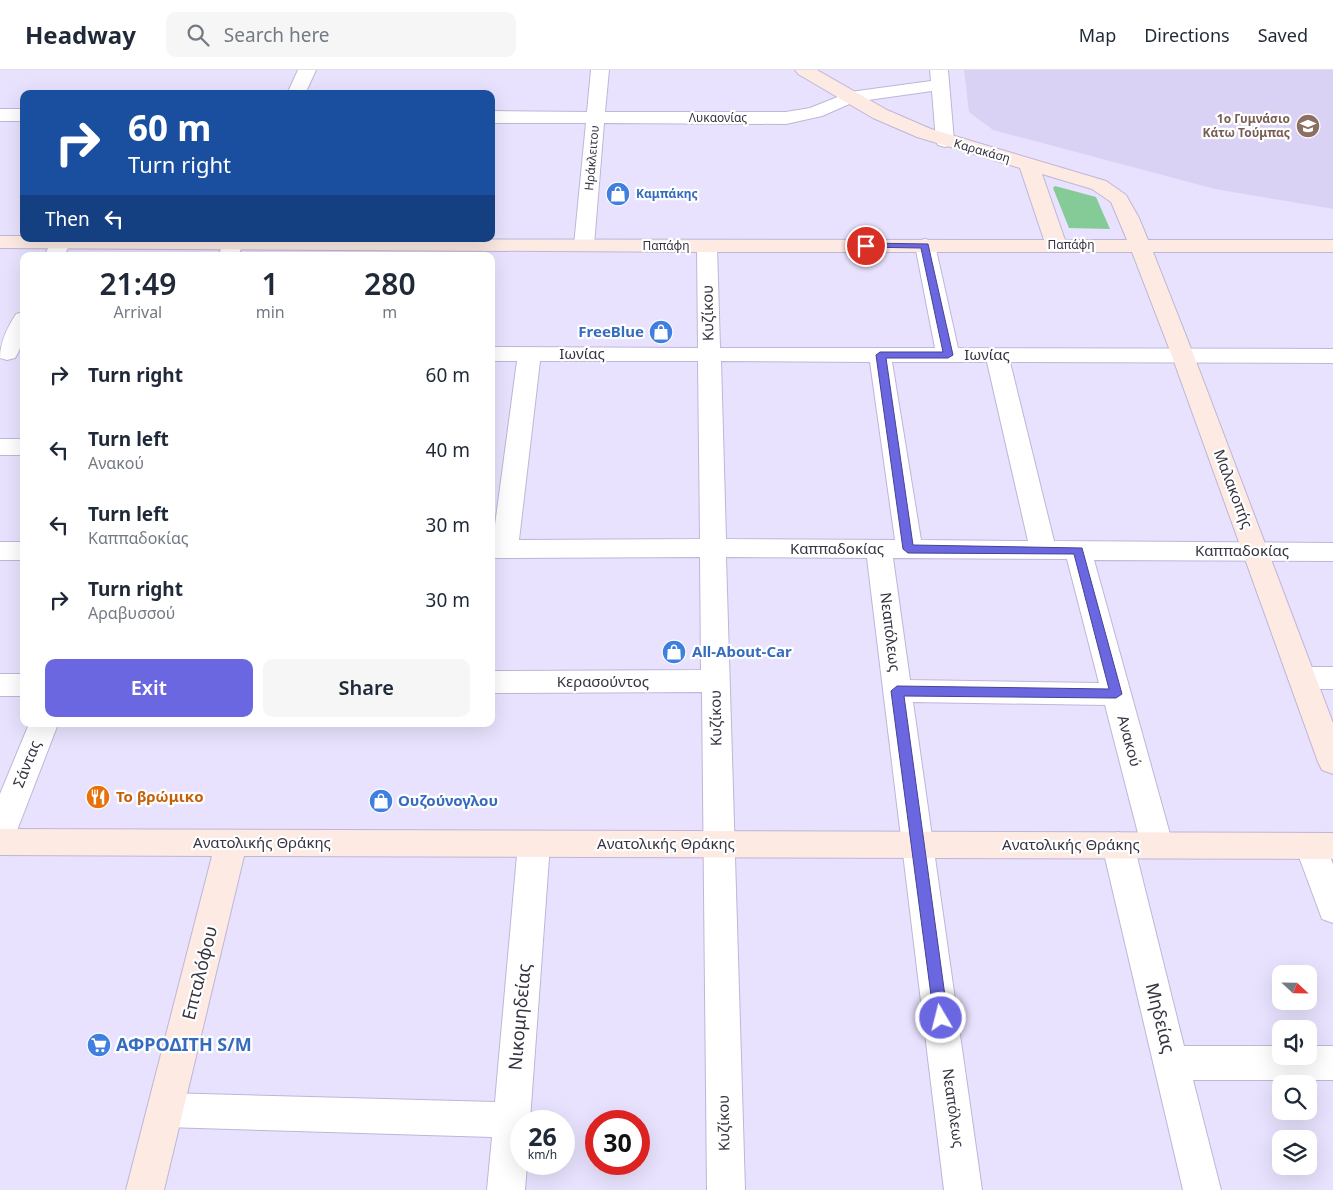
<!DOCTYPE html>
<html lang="en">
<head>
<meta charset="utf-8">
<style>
  :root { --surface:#fff; --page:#f6f6f7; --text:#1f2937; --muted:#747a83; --line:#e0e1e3; --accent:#6a67e1 }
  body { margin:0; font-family:"Noto Sans",sans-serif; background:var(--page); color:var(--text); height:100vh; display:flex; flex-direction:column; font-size:19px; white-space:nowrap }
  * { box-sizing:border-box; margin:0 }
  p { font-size:16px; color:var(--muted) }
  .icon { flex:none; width:28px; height:28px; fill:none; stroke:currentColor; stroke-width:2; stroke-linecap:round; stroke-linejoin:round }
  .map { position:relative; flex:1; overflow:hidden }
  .panel { position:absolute; left:20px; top:182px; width:475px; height:475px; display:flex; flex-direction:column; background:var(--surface); border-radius:10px; box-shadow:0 5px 20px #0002 }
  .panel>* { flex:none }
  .banner { position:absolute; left:20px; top:20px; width:475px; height:152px; border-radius:10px; box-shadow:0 5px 20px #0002; background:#1a4fa0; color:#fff; overflow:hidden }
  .needle { width:32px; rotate:112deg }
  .buttons { position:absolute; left:1272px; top:895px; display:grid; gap:10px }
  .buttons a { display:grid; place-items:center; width:45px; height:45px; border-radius:10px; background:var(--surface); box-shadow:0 5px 20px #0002; font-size:25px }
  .speed { position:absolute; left:510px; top:1040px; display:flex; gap:10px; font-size:25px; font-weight:700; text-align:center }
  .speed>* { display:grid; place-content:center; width:65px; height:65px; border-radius:50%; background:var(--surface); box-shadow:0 5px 20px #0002; line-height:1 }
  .speed small { font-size:12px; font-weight:400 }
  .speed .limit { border:8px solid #d22; background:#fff; color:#111 }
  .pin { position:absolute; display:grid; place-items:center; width:42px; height:42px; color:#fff; margin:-21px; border:2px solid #fff; border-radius:50%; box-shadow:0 1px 5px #0007 }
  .me { position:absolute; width:55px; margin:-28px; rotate:352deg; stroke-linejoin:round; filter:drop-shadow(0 0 4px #0008) }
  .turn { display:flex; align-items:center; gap:18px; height:105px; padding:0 25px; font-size:22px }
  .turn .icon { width:65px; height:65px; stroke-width:2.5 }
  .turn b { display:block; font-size:35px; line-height:42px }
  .then { display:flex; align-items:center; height:48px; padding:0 25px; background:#0003; gap:10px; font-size:19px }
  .eta { display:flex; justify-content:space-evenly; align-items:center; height:85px; text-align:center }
  .eta b { font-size:30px; font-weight:600; line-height:35px }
  .action { display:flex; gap:10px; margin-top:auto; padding:10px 25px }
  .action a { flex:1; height:58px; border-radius:10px; background:var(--accent); color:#fff; font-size:20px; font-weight:600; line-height:58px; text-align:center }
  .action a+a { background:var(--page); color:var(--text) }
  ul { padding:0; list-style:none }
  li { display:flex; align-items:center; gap:15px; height:75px; padding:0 25px }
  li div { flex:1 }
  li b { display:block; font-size:19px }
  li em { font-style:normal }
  header { display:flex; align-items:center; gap:30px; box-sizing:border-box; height:70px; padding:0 25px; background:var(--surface); border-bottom:1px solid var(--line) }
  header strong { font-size:24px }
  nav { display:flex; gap:28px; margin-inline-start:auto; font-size:18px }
  .search { width:350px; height:45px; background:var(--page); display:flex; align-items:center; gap:12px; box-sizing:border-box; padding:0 18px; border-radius:10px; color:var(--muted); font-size:19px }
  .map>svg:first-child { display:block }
  .built { fill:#dad2f4 }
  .green { fill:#85cb97 }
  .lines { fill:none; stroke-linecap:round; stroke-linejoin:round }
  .street-casing { stroke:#beb6d7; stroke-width:2 }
  .secondary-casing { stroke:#beb6d7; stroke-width:2 }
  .street { fill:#fff; fill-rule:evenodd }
  .secondary { fill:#fceae3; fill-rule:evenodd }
  .route { fill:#6a67e1; stroke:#454392 }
  .labels { text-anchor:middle; stroke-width:4.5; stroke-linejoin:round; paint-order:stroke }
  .far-street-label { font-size:12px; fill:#373441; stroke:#fff }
  .far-education-label { font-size:12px; font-weight:bold; fill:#785e54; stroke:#fff; text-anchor:end }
  .far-shop-label { font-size:12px; font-weight:bold; fill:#366cbe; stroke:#fff; text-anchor:start }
  .street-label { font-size:15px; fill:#373441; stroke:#fff }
  .shop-label { font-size:15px; font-weight:bold; fill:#366cbe; stroke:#fff; text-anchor:start }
  .food-label { font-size:15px; font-weight:bold; fill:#c56008; stroke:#fff; text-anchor:start }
  .near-street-label { font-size:18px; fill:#373441; stroke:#fff }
  .near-shop-label { font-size:18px; font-weight:bold; fill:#366cbe; stroke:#fff; text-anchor:start }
</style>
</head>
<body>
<header>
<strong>Headway</strong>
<div class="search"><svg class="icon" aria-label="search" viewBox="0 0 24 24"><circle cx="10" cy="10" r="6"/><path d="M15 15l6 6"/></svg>Search here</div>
<nav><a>Map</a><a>Directions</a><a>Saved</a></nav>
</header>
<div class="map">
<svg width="1333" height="1120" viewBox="0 0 1333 1120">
  <rect width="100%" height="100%" fill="#e8e2fe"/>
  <!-- built -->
  <polygon class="built" points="964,0 1333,0 1333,139 1215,119 993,60 969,42"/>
  <!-- green -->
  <polygon class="green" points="1055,116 1096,127 1110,159 1069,158 1053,118"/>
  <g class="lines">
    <!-- street casing -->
    <g class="street-casing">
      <g id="street">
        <polygon points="298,0 316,0 305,24 287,24"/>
        <polygon points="591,0 609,0 605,42 786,42 810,38 850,22 931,11 930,0 948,0 954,71 952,75 945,77 938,75 936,71 932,21 854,32 822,46 786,54 604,53 594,175 591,179 584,181 577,179 574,175 586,53 491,53 491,41 587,42"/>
        <rect x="0" y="39" width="24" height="12"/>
        <polygon points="53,169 69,169 71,172 64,186 44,186"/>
        <polygon points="225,169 245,169 238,186 218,186"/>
        <path d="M925 169 932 171 935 175 958 278 1333 279V293L1010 292 1054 471 1333 473V491L1094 490 1173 775 1168 784 1157 788 1146 784 1141 775 1105 635 913 632 982 1120H944L867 488 726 487 745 1120H707L702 622 491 623V601L701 600 700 487 491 488V470H493L517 291H491V277L698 278 697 176 700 172 707 170 714 172 717 176 720 278H935L915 175 918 171ZM540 291H698L700 469 519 470ZM721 291 870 292 895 470 726 469ZM892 292H987L1028 471 921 470ZM893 488 1067 489 1099 613 910 610Z"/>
        <path d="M24 242C24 260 25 273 15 288L7 290 0 288C0 272 7 258 16 244Z"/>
        <rect x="0" y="369" width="24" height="16"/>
        <rect x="0" y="472" width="24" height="18"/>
        <polygon points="1302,597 1333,597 1333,619 1302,619 1292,616 1288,608 1292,600"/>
        <rect x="0" y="604" width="24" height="22"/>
        <polygon points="29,654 58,654 16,763 11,772 0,776 0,724"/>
        <polygon points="534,761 545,765 550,774 530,1050 521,1051 521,1094 527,1094 525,1120 487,1120 492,1067 165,1057 152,1052 147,1040 152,1028 165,1023 495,1032 518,774 523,765"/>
        <polygon points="1118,762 1129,766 1134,775 1184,976 1281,976 1281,986 1309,986 1309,976 1333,976 1333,1010 1193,1010 1221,1120 1183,1120 1102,775 1107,766"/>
        <polygon points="1311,763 1322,767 1333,794 1333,853 1322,849 1295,776 1300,767"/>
      </g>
    </g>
    <!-- secondary casing -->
    <g class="secondary-casing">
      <g id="secondary">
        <path d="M795 0H817L887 40 931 59 1106 111 1126 125 1139 148 1148 170H1333V182H1153L1194 286 1333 653V704L1322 700 1318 692 1172 286 1132 182H707L0 178V166H24V169L1044 170 1020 98 917 67 873 48 798 4ZM1042 104 1092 119 1111 132 1127 170H1065Z"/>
        <polygon points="0,759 1333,763 1333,789 244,786 164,1120 126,1120 212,786 0,785"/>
      </g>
    </g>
    <!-- street -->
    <use href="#street" class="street"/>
    <!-- secondary -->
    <use href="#secondary" class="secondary"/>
  </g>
  <!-- route -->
  <polygon class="route" points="866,173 928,174 953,285 948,288 886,288 913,475 1082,478 1122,624 1116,628 904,626 948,948 946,952 941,954 936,952 934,948 891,621 897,616 1109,619 1074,484 908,483 903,479 876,285 880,282 943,282 921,178 862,177 861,176"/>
  <!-- icons -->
  <defs>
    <g id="school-disc" transform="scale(1.25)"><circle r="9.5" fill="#8d6e63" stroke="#fff"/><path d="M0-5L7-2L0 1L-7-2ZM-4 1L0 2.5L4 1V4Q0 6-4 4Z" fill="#fff"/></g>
    <g id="shop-disc" transform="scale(1.25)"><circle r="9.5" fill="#3f7fe0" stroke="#fff"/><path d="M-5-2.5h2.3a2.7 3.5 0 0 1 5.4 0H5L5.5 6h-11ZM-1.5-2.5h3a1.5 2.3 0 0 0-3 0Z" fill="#fff"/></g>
    <g id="restaurant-disc" transform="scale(1.25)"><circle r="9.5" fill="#e8710a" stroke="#fff"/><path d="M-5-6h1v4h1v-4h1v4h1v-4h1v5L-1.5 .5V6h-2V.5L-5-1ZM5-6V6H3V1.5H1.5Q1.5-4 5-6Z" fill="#fff"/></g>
    <g id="supermarket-disc" transform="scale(1.25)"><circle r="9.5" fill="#3f7fe0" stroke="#fff"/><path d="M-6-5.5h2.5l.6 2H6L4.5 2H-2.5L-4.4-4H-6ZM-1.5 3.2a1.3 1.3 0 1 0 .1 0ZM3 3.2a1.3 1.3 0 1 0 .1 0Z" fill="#fff"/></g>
  </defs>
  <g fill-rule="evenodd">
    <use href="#school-disc" x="1308" y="56"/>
    <use href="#shop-disc" x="618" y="124"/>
    <use href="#shop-disc" x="661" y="262"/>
    <use href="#shop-disc" x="674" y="582"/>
    <use href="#restaurant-disc" x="98" y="727"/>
    <use href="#shop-disc" x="381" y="731"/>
    <use href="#supermarket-disc" x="99" y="975"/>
  </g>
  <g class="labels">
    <!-- far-street labels -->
    <g class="far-street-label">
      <text x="718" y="52">Λυκαονίας</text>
      <text transform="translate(982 81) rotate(16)" y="4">Καρακάση</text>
      <text transform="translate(592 88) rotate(-85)" y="4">Ηράκλειτου</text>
      <text x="1071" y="179">Παπάφη</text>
      <text x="666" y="180">Παπάφη</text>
    </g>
    <!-- far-education labels -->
    <g class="far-education-label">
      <text x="1290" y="53">1ο Γυμνάσιο<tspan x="1290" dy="14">Κάτω Τούμπας</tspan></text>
    </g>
    <!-- far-shop labels -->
    <g class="far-shop-label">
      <text x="636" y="128">Καμπάκης</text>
    </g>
    <!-- street labels -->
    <g class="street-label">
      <text transform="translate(708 243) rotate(-91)" y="5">Κυζίκου</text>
      <text x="582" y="289">Ιωνίας</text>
      <text x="987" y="290">Ιωνίας</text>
      <text transform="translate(1233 419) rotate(69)" y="5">Μαλακοπής</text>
      <text x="837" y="484">Καππαδοκίας</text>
      <text x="1242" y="486">Καππαδοκίας</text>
      <text transform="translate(890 562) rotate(83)" y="5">Νεαπόλεως</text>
      <text x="603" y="617">Κερασούντος</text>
      <text transform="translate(716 648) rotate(-91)" y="5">Κυζίκου</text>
      <text transform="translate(1129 671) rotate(75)" y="5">Ανακού</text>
      <text transform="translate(27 694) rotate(-68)" y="5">Σάντας</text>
      <text x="262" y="778">Ανατολικής Θράκης</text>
      <text x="666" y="779">Ανατολικής Θράκης</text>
      <text x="1071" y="780">Ανατολικής Θράκης</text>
      <text transform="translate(953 1038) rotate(82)" y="5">Νεαπόλεως</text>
      <text transform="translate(724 1053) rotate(-91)" y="5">Κυζίκου</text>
    </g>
    <!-- shop labels -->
    <g class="shop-label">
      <text x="644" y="267" text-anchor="end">FreeBlue</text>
      <text x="692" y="587">All-About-Car</text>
      <text x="398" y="736">Ουζούνογλου</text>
    </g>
    <!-- food labels -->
    <g class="food-label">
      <text x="116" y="732">Το βρώμικο</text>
    </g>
    <!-- near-street labels -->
    <g class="near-street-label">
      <text transform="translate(200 903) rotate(-76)" y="6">Επταλόφου</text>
      <text transform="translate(520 947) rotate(-85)" y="6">Νικομηδείας</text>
      <text transform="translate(1160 948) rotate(76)" y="6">Μηδείας</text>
    </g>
    <!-- near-shop labels -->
    <g class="near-shop-label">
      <text x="116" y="981">ΑΦΡΟΔΙΤΗ S/M</text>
    </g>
  </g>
</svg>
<div class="buttons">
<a><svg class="needle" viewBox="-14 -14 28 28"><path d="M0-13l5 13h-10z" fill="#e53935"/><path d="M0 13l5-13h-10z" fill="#747a83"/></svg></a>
<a><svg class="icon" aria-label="sound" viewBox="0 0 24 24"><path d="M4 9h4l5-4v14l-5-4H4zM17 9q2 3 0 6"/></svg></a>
<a><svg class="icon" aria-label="search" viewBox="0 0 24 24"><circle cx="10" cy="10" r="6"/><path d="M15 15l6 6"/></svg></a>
<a><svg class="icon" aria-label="layers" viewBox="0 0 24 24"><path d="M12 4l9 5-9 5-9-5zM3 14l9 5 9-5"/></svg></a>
</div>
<div class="speed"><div>26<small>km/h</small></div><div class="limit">30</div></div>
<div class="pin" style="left:866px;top:176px;background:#d93025"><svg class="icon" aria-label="arrive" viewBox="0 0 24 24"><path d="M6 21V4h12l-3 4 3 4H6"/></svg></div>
<svg class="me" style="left:941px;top:948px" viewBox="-20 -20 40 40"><circle r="17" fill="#6a67e1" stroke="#fff" stroke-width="3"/><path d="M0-11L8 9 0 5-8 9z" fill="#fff"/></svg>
<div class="banner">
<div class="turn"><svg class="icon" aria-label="right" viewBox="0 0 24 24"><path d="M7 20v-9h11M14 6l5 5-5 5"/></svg><div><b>60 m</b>Turn right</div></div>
<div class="then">Then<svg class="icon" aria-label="left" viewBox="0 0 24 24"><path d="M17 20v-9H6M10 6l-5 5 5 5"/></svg></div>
</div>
<section class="panel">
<div class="eta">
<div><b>21:49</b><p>Arrival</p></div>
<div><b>1</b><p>min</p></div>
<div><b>280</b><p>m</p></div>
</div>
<ul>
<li><svg class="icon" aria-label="right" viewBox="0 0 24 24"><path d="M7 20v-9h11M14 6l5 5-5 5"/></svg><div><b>Turn right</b></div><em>60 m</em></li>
<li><svg class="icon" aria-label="left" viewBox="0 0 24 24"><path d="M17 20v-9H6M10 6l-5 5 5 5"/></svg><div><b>Turn left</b><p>Ανακού</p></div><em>40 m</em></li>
<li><svg class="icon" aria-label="left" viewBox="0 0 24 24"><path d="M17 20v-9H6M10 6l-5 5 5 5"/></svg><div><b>Turn left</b><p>Καππαδοκίας</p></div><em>30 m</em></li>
<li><svg class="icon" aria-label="right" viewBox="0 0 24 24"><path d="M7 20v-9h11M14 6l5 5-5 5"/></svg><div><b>Turn right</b><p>Αραβυσσού</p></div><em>30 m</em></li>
</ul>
<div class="action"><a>Exit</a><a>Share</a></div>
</section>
</div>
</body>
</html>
